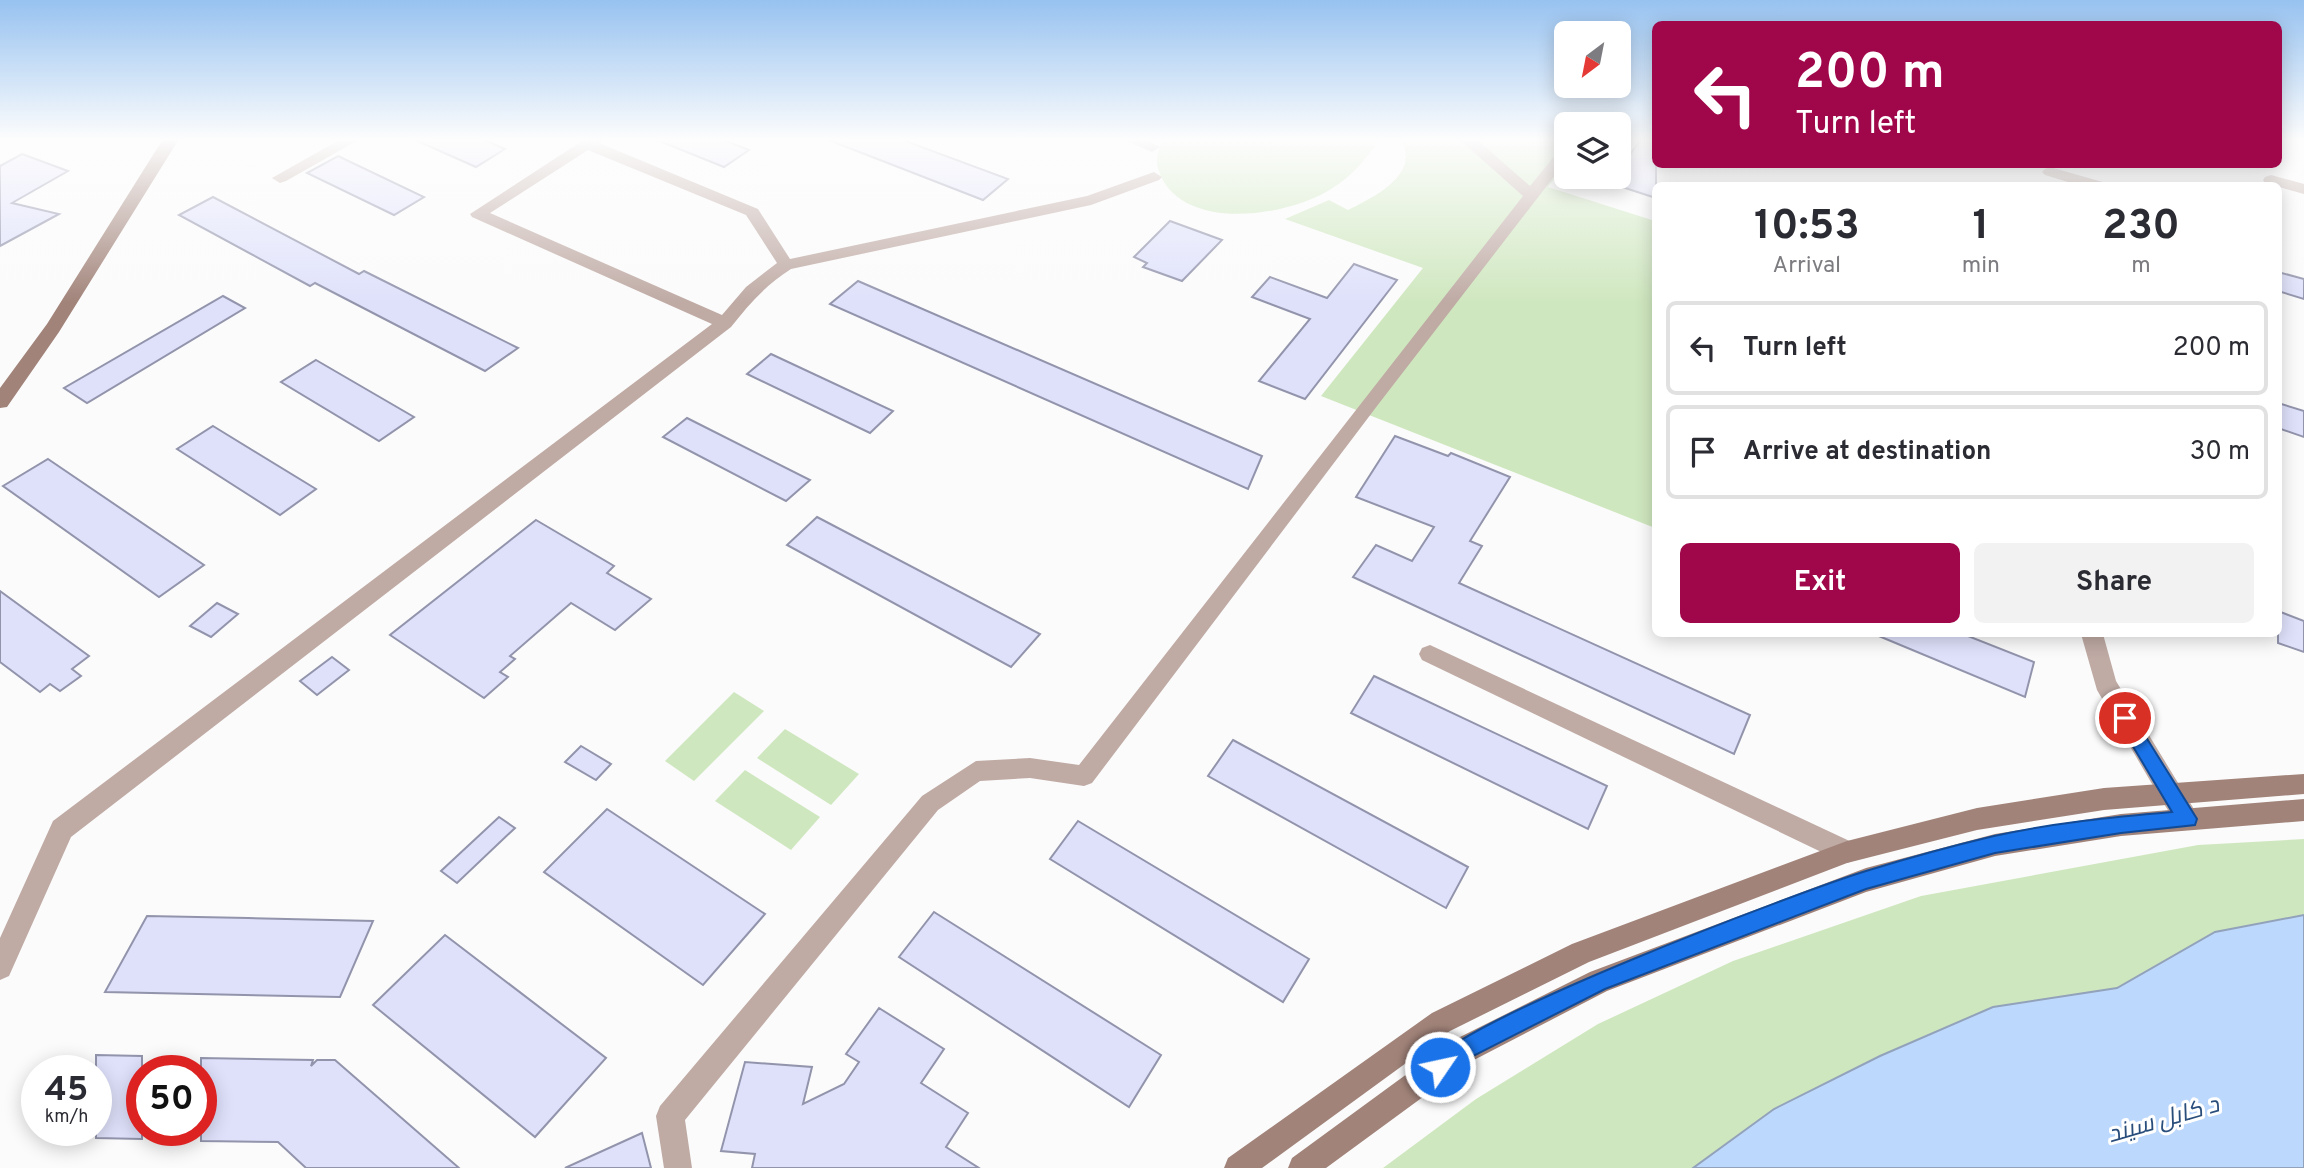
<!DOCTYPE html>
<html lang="en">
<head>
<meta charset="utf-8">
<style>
  :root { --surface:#fff; --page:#f2f2f3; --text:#2b2b33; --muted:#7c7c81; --line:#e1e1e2; --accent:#a0074a }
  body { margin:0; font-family:Overpass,Cairo,sans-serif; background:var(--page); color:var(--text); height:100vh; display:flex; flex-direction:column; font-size:26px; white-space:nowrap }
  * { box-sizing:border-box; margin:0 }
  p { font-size:23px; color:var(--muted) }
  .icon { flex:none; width:38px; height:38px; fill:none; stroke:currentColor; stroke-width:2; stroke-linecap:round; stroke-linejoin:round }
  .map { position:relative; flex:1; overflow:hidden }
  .sheet { position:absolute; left:1652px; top:182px; width:630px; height:455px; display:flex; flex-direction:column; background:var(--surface); border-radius:10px; box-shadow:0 4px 18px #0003 }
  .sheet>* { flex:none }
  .hud { position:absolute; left:1652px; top:21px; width:630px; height:147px; border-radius:10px; box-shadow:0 4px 18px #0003; background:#a0074a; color:#fff; overflow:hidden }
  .needle { width:46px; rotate:212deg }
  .tools { position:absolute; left:1554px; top:21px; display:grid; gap:14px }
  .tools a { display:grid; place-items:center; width:77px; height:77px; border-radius:10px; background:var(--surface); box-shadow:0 4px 18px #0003; font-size:35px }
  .speed { position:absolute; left:21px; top:1055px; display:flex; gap:14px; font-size:35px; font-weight:700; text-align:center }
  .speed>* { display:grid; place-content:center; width:91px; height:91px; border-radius:50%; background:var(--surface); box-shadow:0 4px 18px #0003; line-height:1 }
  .speed small { font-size:18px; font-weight:400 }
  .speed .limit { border:10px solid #d22; background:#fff; color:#111 }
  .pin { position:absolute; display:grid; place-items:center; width:60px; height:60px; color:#fff; margin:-30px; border:4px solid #fff; border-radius:50%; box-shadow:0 2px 7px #0007 }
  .me { position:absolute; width:77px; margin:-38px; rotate:56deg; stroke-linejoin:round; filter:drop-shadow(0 0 5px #0008) }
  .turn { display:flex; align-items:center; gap:24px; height:147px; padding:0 28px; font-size:32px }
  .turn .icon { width:91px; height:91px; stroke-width:2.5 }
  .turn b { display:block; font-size:49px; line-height:60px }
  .eta { display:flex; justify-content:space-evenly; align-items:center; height:119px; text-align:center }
  .eta b { font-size:42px; font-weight:700; line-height:49px }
  .button { display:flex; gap:14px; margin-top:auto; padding:14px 28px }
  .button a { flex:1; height:80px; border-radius:10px; background:var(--accent); color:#fff; font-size:28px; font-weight:700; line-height:80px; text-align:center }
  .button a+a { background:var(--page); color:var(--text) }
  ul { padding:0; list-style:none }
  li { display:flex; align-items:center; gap:21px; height:94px; margin:0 14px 10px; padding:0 14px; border:4px solid var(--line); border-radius:10px }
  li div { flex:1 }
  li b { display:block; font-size:26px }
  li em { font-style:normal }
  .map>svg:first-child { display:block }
  .green { fill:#cfe7bf }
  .water { fill:#bdd8fd; stroke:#92a2ba; stroke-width:2 }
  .building { fill:#dfe1fb; stroke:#9294ac; stroke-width:2 }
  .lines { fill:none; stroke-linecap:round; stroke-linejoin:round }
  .minor { fill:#bfaaa4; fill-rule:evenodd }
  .secondary { fill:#a18379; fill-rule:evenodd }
  .route { fill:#1a73e8; stroke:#114b97; stroke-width:2 }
  .labels { text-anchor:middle; stroke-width:6; stroke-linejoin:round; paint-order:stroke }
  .near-water-label { font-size:24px; font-style:italic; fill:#2a4e7c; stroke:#fff }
</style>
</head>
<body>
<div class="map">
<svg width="2304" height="1168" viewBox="0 0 2304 1168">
  <rect width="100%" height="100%" fill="#fbfbfb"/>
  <!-- green -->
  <g class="green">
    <path d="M1162 139H1379C1366 160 1352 176 1331 189 1286 218 1174 234 1157 165 1156 158 1160 147 1162 139Z"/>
    <path d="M1400 139H1566V164L1548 187 1655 221V528L1321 396 1423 268 1285 219 1329 200 1348 210C1372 198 1423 174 1400 139Z"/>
    <polygon points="734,692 764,711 694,781 665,761"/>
    <polygon points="785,729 859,774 831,805 757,758"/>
    <polygon points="745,770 820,817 791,850 715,801"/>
    <polygon points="2304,839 2304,915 2215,932 2117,988 1993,1007 1774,1109 1693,1168 1383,1168 1476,1099 1598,1024 1733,961 1921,896 2198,845"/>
  </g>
  <!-- water -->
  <polygon class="water" points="2304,915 2304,1168 1693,1168 1774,1109 1880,1056 1993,1007 2117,988 2215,932"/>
  <!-- building -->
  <g class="building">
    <polygon points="413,139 482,139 505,149 476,167"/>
    <polygon points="721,139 749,150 724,167 657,140"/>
    <polygon points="826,139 900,139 1008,179 983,200"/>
    <polygon points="1641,139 1656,139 1656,198 1619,186 1619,170"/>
    <polygon points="22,154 68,171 12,203 59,214 0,246 0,166"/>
    <polygon points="338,156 424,197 394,215 307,173"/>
    <polygon points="213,197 359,274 364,271 518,348 485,371 315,283 310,286 179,215"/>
    <polygon points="1170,221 1222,240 1182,281 1143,267 1147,263 1134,257"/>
    <polygon points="1354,264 1397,280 1305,399 1259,381 1310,319 1252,297 1270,277 1327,298"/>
    <polygon points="2278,272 2304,279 2304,299 2278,291"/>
    <polygon points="858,281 1262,456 1248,489 830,304"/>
    <polygon points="223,296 245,308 87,403 64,388"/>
    <polygon points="771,354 893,411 870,433 747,374"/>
    <polygon points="316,360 414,417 379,441 281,382"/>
    <polygon points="2278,403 2304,411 2304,437 2278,428"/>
    <polygon points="687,418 810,480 786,501 663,437"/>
    <polygon points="213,426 316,489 280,515 177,449"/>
    <polygon points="1395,436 1448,456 1451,453 1510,477 1470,541 1482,546 1459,583 1750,715 1734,754 1353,577 1376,545 1412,561 1434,527 1356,497"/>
    <polygon points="48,459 204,565 159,597 3,486"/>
    <polygon points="817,517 1040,634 1011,667 787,545"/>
    <polygon points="536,520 614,566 607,573 651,599 615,630 571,603 510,656 515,659 500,672 508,677 484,698 390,635"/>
    <polygon points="0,591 89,656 72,669 81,676 60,691 50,684 40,692 0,662"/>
    <polygon points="217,603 238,614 211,637 190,626"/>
    <polygon points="2278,611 2304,621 2304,652 2278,643"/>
    <polygon points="1874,634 1963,634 2034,662 2025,697"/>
    <polygon points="332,657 349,670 317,695 300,681"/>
    <polygon points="1374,676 1607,786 1588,829 1351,713"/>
    <polygon points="1233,740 1468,867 1446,908 1208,776"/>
    <polygon points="581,746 611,764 596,780 565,762"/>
    <polygon points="607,809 765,914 703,985 544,872"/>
    <polygon points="499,817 515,828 457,883 441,871"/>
    <polygon points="1078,821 1309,959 1283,1002 1050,859"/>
    <polygon points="934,912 1161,1055 1129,1107 899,957"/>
    <polygon points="147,916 248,918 373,921 340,997 105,992"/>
    <polygon points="445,935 606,1058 535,1137 373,1005"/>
    <polygon points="879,1008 944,1049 921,1083 968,1113 946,1147 979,1168 752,1168 755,1154 721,1151 745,1062 812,1067 803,1104 844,1084 859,1062 846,1054"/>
    <polygon points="96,1055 142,1056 142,1139 96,1138"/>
    <polygon points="201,1058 313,1060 311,1066 317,1060 335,1060 459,1168 306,1168 278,1142 201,1141"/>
    <polygon points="642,1133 651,1168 565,1168"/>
  </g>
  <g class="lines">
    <!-- minor -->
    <g class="minor">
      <polygon points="341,139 360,139 286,181 280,183 272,178"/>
      <path d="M585 139H603L599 143 758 209 790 259 1087 196 1154 172 1162 177 1159 180 1091 205 791 269C767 284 749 304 731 327L71 837 9 976 0 980V938L53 821 712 324 472 217 470 214ZM588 150 746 215 777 263 746 287 722 315 490 213Z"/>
      <polygon points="1122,139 1144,139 1160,147 1152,152"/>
      <polygon points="1459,139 1476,139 1530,186 1561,148 1566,146 1566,161 1377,406 1092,783 1084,786 1030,778 980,781 938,810 685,1120 692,1168 664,1168 656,1116 660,1106 922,796 976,761 1030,758 1079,765 1523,196"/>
      <polygon points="2050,167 2106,183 2107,186 2081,186 2045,175 2042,172 2045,169"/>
      <polygon points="2271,175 2304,184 2304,194 2265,183 2263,180 2265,177"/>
      <polygon points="2081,634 2103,634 2116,681 2200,819 2197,827 2188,830 2179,827 2162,801 2097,690"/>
      <polygon points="1430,645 1856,844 1859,852 1856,860 1847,863 1838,860 1422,660 1419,654 1422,648"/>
    </g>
    <!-- secondary -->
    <g class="secondary">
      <polygon points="163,139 179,139 59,332 7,407 0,408 0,388 47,324"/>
      <polygon points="2304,774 2304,794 2104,810 1977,830 1847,863 1589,962 1450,1031 1262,1168 1224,1168 1228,1158 1432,1013 1572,944 1847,841 1977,808 2104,788"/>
      <polygon points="2304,799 2304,821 2121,836 1995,856 1866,892 1607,991 1472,1061 1326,1168 1288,1168 1292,1158 1452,1041 1590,972 1866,868 1995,834 2121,814"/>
    </g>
  </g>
  <!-- sky -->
  <linearGradient id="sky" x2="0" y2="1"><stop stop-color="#97c2f0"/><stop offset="0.46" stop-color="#fdfdfd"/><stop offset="1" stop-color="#fdfdfd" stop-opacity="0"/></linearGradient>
  <rect width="2304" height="303" fill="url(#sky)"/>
  <!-- route -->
  <path class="route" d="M2125 711 2131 713 2197 819 2195 825 2121 833 1995 853 1866 889 1605 989 1469 1058 1440 1077 1433 1074 1429 1067C1447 1024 1804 890 1866 871 1908 858 1952 846 1994 836 2052 823 2113 817 2172 812L2116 718 2119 713Z"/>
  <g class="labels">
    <!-- near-water labels -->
    <g class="near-water-label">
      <text transform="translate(2163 1119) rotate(-16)" y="8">د کابل سيند</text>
    </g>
  </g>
</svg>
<div class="tools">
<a><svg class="needle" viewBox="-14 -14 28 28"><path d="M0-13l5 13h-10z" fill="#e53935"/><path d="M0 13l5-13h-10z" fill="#7c7c81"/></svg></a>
<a><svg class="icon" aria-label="layers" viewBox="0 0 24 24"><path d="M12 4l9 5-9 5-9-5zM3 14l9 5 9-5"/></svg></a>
</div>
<div class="speed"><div>45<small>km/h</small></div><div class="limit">50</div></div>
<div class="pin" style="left:2125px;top:718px;background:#d93025"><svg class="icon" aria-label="arrive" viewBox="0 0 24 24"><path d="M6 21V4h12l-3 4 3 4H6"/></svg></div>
<svg class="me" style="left:1440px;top:1067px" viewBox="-20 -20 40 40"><circle r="17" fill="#1a73e8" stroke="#fff" stroke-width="3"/><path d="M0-11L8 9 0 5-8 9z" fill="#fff"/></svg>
<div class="hud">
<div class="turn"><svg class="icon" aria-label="left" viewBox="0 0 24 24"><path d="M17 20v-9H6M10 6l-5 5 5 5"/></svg><div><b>200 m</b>Turn left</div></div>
</div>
<section class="sheet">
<div class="eta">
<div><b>10:53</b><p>Arrival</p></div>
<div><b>1</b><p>min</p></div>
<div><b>230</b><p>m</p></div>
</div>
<ul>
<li><svg class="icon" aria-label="left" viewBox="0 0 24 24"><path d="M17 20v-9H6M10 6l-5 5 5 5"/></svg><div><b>Turn left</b></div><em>200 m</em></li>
<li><svg class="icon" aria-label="arrive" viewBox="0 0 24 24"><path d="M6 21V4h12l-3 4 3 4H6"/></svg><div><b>Arrive at destination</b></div><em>30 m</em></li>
</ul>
<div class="button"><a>Exit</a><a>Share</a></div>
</section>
</div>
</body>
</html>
